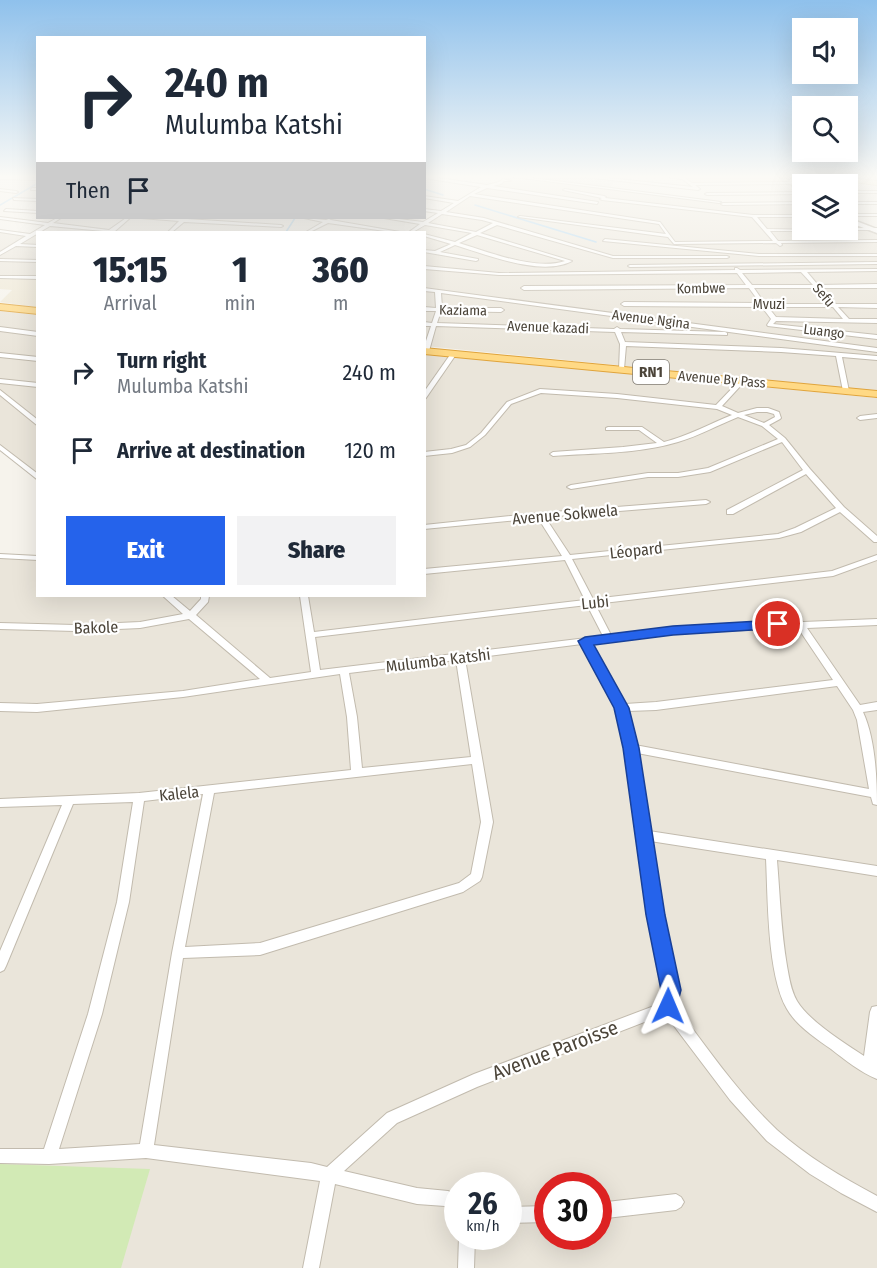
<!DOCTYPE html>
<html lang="en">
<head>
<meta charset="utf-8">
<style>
  :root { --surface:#fff; --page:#f2f2f3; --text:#1f2937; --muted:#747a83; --accent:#2563eb }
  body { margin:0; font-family:"Fira Sans Condensed",sans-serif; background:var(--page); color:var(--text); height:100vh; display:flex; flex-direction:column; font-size:22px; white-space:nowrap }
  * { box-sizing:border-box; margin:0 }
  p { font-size:20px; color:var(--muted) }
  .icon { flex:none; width:33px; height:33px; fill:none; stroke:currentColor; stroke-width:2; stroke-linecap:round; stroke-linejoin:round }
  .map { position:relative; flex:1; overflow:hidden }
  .details { position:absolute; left:36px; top:231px; width:390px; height:366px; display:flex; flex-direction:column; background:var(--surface); border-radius:0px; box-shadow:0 6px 24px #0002 }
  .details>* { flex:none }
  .banner { position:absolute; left:36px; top:36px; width:390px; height:183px; border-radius:0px; box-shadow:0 6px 24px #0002; background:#fff; color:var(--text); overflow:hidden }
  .fabs { position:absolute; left:792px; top:18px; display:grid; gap:12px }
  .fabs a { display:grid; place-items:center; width:66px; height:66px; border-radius:0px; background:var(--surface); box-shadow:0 6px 24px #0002; font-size:30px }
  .speed { position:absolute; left:444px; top:1172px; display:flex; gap:12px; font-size:30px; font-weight:700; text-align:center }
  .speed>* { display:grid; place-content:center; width:78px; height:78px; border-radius:50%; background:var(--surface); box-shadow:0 6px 24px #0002; line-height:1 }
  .speed small { font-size:15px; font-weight:400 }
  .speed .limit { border:9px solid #d22; background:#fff; color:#111 }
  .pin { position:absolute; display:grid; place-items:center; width:51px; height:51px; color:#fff; margin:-26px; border:3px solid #fff; border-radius:50%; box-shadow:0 2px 6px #0007 }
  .me { position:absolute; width:66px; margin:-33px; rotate:1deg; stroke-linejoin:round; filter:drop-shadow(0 0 4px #0008) }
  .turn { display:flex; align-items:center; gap:21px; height:126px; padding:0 30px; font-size:27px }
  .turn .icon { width:78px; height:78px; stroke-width:2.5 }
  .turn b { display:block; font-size:42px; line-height:51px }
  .then { display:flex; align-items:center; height:57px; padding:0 30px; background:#0003; gap:12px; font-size:22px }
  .eta { display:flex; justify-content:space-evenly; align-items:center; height:102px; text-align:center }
  .eta b { font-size:36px; font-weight:800; line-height:42px }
  .button { display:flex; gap:12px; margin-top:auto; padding:12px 30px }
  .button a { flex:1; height:69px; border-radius:0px; background:var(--accent); color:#fff; font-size:24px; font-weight:800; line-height:69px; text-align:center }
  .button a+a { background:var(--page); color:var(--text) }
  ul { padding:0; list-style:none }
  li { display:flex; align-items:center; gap:18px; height:78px; padding:0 30px }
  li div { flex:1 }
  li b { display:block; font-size:22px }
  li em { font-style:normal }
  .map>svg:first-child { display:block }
  .residential { fill:#eae5da; fill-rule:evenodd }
  .commercial { fill:#f7ead8 }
  .industrial { fill:#e6e2dd }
  .education { fill:#efe8d6 }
  .green { fill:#d2eab5 }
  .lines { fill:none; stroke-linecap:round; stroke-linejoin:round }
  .stream { stroke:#a9d4f2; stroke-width:1.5 }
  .minor-casing { stroke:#c2bbae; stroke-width:2 }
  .tertiary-casing { stroke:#c2bbae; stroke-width:3 }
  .secondary-casing { stroke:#d6c79b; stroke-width:2 }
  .trunk-casing { stroke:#e0a43c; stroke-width:2 }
  .minor { fill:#fff; fill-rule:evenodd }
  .tertiary { fill:#fff; fill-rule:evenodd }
  .secondary { fill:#fff3cd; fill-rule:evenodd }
  .trunk { fill:#ffd985; fill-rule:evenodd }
  .route { fill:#2563eb; stroke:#184099; stroke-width:1.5 }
  .labels { text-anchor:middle; stroke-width:4.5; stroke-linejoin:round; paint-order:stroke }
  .far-street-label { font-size:14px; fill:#4b4439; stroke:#fff }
  .shield { fill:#fff; stroke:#817c74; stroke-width:1.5 }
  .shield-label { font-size:15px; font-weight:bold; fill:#4b4439 }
  .street-label { font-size:16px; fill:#4b4439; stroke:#fff }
  .near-street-label { font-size:20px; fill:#4b4439; stroke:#fff }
</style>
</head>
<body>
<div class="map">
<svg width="877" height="1268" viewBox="0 0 877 1268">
  <rect width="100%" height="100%" fill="#f6f3ec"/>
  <!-- residential -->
  <g class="residential">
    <polygon points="502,177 719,202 723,204 802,203 802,230 848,230 848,220 877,231 877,391 425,346 424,232 411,232 481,188 497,184 503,180"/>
    <polygon points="0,231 37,236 37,278 0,277"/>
    <polygon points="0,311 37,315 37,481 0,447"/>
    <path d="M425 354 877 398V1268H0V557L37 559 38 596H424ZM458 1185H508V1236H458ZM548 1185H598V1236H548Z"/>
  </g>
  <!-- commercial -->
  <polygon class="commercial" points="657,175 756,175 775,177 788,183 690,183 683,178"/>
  <!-- industrial -->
  <polygon class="industrial" points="502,175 572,176 619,175 609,189"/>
  <!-- education -->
  <polygon class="education" points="0,278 37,279 37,307 0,302 12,290 0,289"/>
  <!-- green -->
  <polygon class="green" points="0,1164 150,1169 121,1268 0,1268"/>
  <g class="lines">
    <!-- stream -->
    <g class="stream">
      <polyline points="424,189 443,195"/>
      <polyline points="0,205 38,183"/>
      <polyline points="475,205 596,242"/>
      <polyline points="286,232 295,218"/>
    </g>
    <!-- minor casing -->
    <g class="minor-casing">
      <g id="minor">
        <polygon points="498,175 509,175 721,202 719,203"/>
        <polygon points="568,175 580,175 693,187 682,179 655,175 683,177 692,183 793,182 795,183 793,184 695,185 700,189 698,190"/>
        <polygon points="763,175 781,175 782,176 780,177"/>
        <path d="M424 176 487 185 499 182 503 179 511 181H504L501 184 493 186 598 202 597 204 487 188 474 194 660 222 675 242 773 241 752 217 602 200 600 199 602 198 563 190 565 189 604 196 606 197 605 198 753 215H802V217H757L767 229 821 230 819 231H770L778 241 877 240V242L781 243 782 245 780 246 776 243 674 244 668 237 518 217 520 216 666 234 659 224 470 196 446 212 484 218 613 256H727L729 257 727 258H613L497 225 480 233 572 261C542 277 487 255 455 245L440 252 478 259V260L476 261 424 252V250L435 251 451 244 424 236V234L455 242 472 233 425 225 413 232H409L420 224 384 218H391L423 222 438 213 424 211V209L441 211 454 203 424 198V196L458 201 481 187 424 178ZM442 214 482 220 493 223 476 232 428 223ZM477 235 565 261C535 271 489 252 459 243Z"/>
        <polygon points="0,177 38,178 38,180 0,179"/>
        <polygon points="32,188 38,188 38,190 31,190"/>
        <polygon points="0,189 16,191 18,192 16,193 0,191"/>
        <rect x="848" y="191" width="29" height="2"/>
        <polygon points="802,192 802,194 707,195 705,194 707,193"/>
        <polygon points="13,198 38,199 38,201 14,200"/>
        <polygon points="802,202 802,204 723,205 721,204 723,203"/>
        <rect x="848" y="202" width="29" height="2"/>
        <polygon points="6,209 38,211 38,213 4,211"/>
        <rect x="848" y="214" width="29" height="2"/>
        <polygon points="0,217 48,223 57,218 61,218 53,223 109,230 126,218 130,218 114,232 50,226 20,244 38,245 38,247 16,246 0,255 0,252 26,236 0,232 0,230 30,234 45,225 0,219"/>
        <polygon points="141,218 182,219 188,218 187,219 281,225 283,226 281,227 184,222 172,232 168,232 179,221"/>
        <polygon points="304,218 326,220 329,219 331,220 400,232 392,232 328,223 310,232 306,232 323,222"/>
        <polygon points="848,228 877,228 877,230 846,230"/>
        <polygon points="605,239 759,254 877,254 877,256 759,256 603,241"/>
        <polygon points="0,259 38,260 38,262 0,261"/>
        <polygon points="877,262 877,264 630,267 628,266 630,265"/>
        <path d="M424 266 499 273 735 270V268H737L740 270 877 269V271L807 272 818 285 877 284V288H821L836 304H877V308L838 307 849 319H877V323L776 321 773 324 877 335V339L768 326 767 325 771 319 762 307 624 306 621 304 624 302 760 303 749 288 524 290 521 288 524 286 746 285 737 273 499 275 424 269ZM801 272 813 285H752L742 273ZM754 288H815L830 304H765ZM768 307H833L843 319 776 317Z"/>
        <polygon points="0,276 38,276 38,279 0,278"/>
        <polygon points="424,288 877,348 877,352 441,293 442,308 501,308 504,310 501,312 441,311 437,323 614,329 617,327 620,329 725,332 727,333 727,335 621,332 625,342 781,348 877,356 877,360 842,357 849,391 846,393 843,391 836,356 781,352 626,346 624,369 619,370 620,344 615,332 436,326 429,351 426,353 424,352 424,347 431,326 424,326 424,322 432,323 436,311 424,311 424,307 436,308 435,292 424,291"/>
        <polygon points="0,327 38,332 38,336 0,331"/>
        <polygon points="454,351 457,353 426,398 424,399 424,392 452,352"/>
        <polygon points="0,353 38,357 38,361 0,357"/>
        <polygon points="0,379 38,383 38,387 0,383"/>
        <path d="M740 380 745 381 722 406 738 413 757 408H768L779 412 781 418 780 419 769 425 785 438 810 469 844 507 877 536V542H874L840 512 801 532 779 538 572 559 593 599 832 571 877 555V560L833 576 595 604 611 635 673 627 795 622 799 620 803 622 877 619V625L807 628 860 705 877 702V710L863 712C875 738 877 776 877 805L873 804 871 797 637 753 649 831 877 866V876L777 860C780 896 781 931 787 966 789 977 791 991 797 1001 809 1021 844 1043 864 1056L870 1012 872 1007 877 1006V1079C860 1072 845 1060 831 1049 815 1038 796 1025 787 1009 767 975 768 898 766 859L650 841 661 915 677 990 675 1005C707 1048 738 1093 777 1130 807 1157 842 1177 877 1196V1212L841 1193 810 1174 767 1141 730 1100 665 1014 477 1087 397 1123 344 1171 417 1188 448 1191 458 1196V1213L445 1206 417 1204 335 1184 319 1268H303L320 1181 146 1158 49 1164 0 1163V1149H44L88 1014 117 902 133 802 73 804 6 966 4 970 0 972V951L62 805 0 807V799L139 793 351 770 347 717 340 674 183 697 37 712 0 711V703L37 704 183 691 260 679 189 619 140 628 75 631 0 629V623L75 625 140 622 183 614 163 596H172L190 611 201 599V596H209L208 602 196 615 270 678 311 672 300 596H308L314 632 585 600 565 560 424 574V569L562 556 538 518 424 529V525L540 513 706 500 710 502 706 504 545 517 570 555 778 534 795 528 836 508 806 474 733 514H727V510L803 470 782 442 710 472 678 477H648L571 489 567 487 571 485 648 473H678L708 468 778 439 762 426 738 417C718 425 699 436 678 442 638 454 594 453 553 456L550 454 553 452 623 447 657 443 639 430H606V428L608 427H642L664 442C688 436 709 424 732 415L717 409 617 398 541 393 511 404 485 435 470 447 452 453 424 456V452L451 449 466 445 481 433 507 402 540 389 617 394 716 405ZM757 412H767L774 414 775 417 764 423 744 415ZM587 605 603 636 320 670 315 637ZM798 628 833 680 656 702 625 704 591 643 673 633ZM582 644 617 708 626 748 649 915 665 990 662 1003 474 1074 387 1113 327 1167 311 1163 154 1145 183 958 260 955 463 892 480 881 482 877 493 822 465 659ZM456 660 471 757 362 768 357 717 349 673ZM837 686 853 710 857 720 869 789 635 745 628 711 656 710ZM472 764 481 822 471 874 459 883 260 943 185 947 214 793ZM203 794 172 953 140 1144 59 1149 102 1014 129 902 144 801Z"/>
        <polygon points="0,390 38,420 38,426 0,395"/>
        <polygon points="877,414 877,418 860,420 857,418 860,416"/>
        <polygon points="0,445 38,474 38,480 0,450"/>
        <polygon points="0,554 38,556 38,560 0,558"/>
        <polygon points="676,1194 681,1197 684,1202 681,1207 676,1210 598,1219 598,1203"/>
        <polygon points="548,1206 548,1222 508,1223 508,1207"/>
        <polygon points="459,1236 475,1236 474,1268 458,1268"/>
      </g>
    </g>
    <!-- tertiary casing -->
    <g class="tertiary-casing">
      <g id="tertiary">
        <polygon points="791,179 802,194 802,198 800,198 789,180"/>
        <polygon points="848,218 877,229 877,233 848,222"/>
      </g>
    </g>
    <!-- secondary casing -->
    <g class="secondary-casing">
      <g id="secondary">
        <polygon points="774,175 797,175 789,179"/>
        <polygon points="814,175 877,181 877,185 817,177"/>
      </g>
    </g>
    <!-- trunk casing -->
    <g class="trunk-casing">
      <g id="trunk">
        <polygon points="0,304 38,308 38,314 0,310"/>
        <polygon points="424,348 877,391 877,397 424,354"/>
      </g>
    </g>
    <!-- minor -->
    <use href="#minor" class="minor"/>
    <!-- tertiary -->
    <use href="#tertiary" class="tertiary"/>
    <!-- secondary -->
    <use href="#secondary" class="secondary"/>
    <!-- trunk -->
    <use href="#trunk" class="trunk"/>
  </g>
  <!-- sky -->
  <linearGradient id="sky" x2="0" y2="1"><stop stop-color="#8fc1ec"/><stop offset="0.5" stop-color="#fbfaf6"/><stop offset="1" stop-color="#fbfaf6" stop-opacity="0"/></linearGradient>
  <rect width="877" height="353" fill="url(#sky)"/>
  <!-- route -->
  <polygon class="route" points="778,620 784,624 783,628 673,635 594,645 629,708 639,748 665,915 681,990 675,1013 668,1016 661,1013 658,1006 661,990 646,915 623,748 614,708 578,641 585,637 673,626"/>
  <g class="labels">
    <!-- far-street labels -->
    <g class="far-street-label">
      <text transform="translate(701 288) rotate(-1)" y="5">Kombwe</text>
      <text transform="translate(824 295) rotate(50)" y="5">Sefu</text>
      <text x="769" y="309">Mvuzi</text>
      <text transform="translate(463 310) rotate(1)" y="5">Kaziama</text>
      <text transform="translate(651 319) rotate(7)" y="5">Avenue Ngina</text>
      <text transform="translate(548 327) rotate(2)" y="5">Avenue kazadi</text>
      <text transform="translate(824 331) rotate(7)" y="5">Luango</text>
      <text transform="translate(722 379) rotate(5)" y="5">Avenue By Pass</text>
    </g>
    <!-- shield labels -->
    <rect class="shield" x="633" y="360" width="36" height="24" rx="4.5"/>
    <g class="shield-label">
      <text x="651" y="377">RN1</text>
    </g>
    <!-- street labels -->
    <g class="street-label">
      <text transform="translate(565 514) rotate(-5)" y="6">Avenue Sokwela</text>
      <text transform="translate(636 550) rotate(-6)" y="6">Léopard</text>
      <text transform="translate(595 602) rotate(-6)" y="6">Lubi</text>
      <text transform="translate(96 627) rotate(-2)" y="6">Bakole</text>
      <text transform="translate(438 660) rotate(-7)" y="6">Mulumba Katshi</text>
      <text transform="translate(179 793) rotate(-6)" y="6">Kalela</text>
    </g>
    <!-- near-street labels -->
    <g class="near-street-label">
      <text transform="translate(555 1050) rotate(-21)" y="7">Avenue Paroisse</text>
    </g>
  </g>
</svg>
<div class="fabs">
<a><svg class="icon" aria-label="sound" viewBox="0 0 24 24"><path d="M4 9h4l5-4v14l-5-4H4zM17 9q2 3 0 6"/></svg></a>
<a><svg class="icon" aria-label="search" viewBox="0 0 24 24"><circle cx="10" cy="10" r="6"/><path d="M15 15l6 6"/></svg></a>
<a><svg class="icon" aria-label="layers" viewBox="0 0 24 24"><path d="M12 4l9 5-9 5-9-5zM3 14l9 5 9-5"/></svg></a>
</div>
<div class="speed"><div>26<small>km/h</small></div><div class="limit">30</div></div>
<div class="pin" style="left:778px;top:624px;background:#d93025"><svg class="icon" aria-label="arrive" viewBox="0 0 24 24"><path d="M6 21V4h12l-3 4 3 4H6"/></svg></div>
<svg class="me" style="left:668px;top:1006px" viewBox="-20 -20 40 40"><path d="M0-17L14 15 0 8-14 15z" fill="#2563eb" stroke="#fff" stroke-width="4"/></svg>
<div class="banner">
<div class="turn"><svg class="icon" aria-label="right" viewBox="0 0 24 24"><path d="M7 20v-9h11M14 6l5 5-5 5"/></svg><div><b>240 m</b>Mulumba Katshi</div></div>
<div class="then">Then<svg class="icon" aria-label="arrive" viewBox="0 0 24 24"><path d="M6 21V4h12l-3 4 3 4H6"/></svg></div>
</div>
<section class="details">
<div class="eta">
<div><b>15:15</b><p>Arrival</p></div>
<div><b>1</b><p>min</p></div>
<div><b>360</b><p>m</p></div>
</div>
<ul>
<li><svg class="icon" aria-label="right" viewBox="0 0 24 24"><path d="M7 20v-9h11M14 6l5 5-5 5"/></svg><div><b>Turn right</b><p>Mulumba Katshi</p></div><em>240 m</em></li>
<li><svg class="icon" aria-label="arrive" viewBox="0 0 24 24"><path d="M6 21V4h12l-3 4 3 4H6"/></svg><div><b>Arrive at destination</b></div><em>120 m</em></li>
</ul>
<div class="button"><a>Exit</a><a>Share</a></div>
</section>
</div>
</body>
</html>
